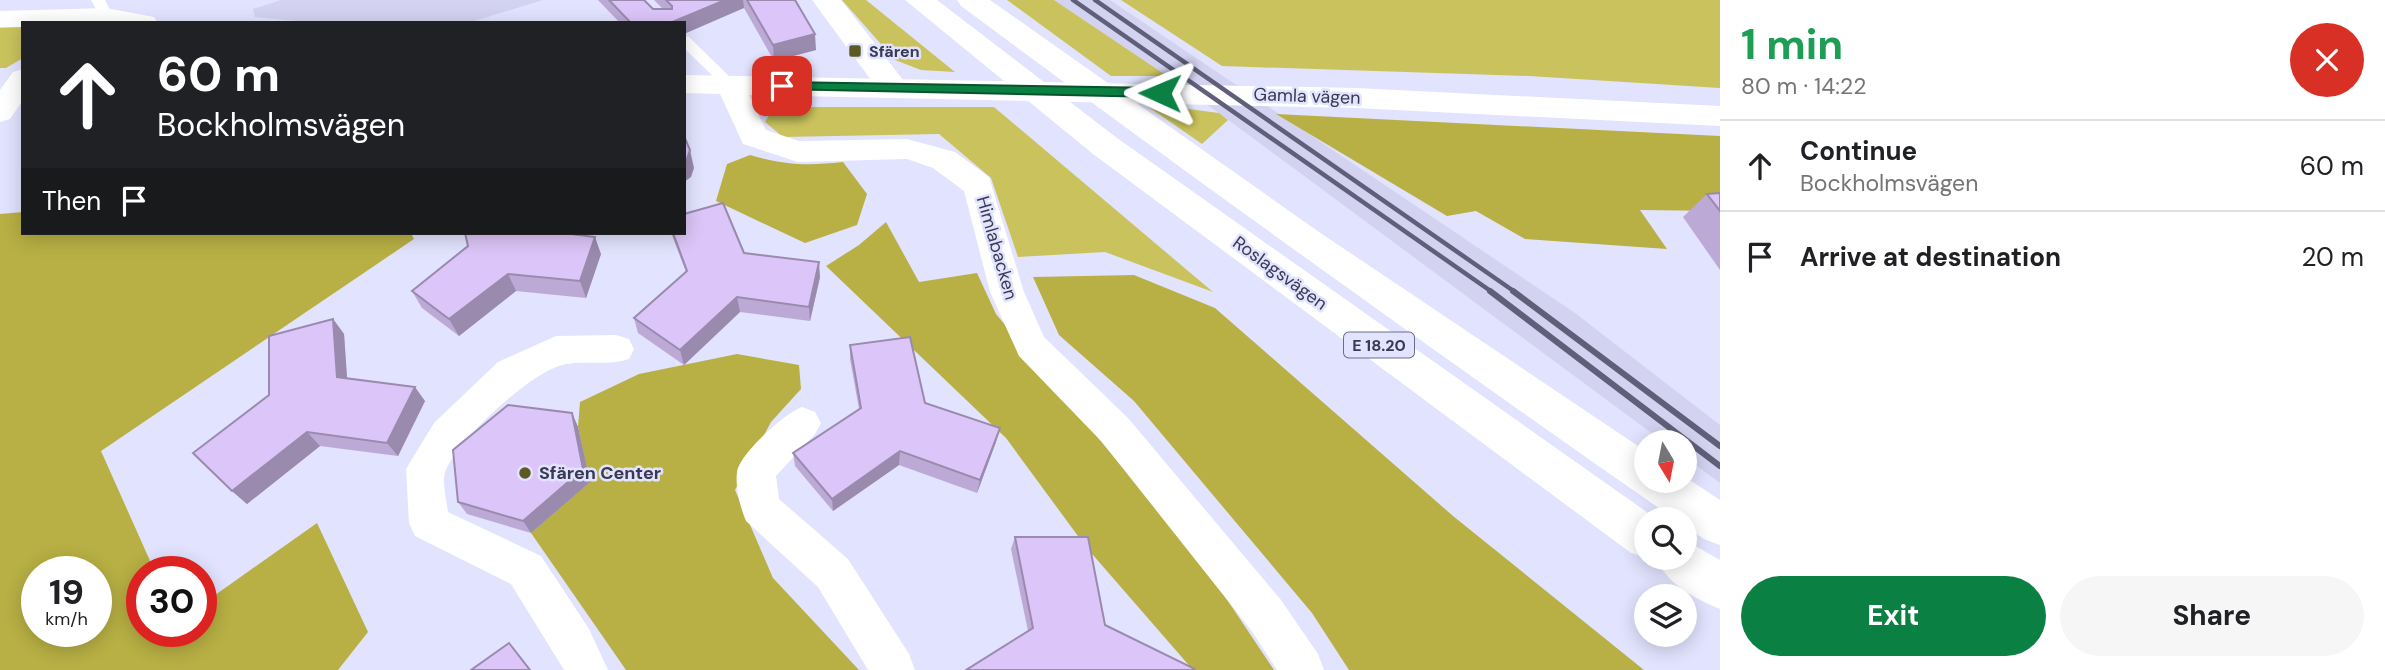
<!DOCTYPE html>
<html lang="en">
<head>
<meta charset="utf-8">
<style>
  :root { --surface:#fff; --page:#f6f6f6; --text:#202124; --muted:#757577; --line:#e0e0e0; --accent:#0b8043 }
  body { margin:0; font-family:"DM Sans",sans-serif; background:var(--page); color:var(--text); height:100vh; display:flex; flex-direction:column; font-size:26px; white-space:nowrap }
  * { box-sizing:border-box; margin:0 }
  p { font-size:23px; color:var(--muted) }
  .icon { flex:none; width:38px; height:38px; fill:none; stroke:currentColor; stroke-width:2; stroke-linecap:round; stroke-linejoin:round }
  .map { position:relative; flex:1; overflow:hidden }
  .drawer { display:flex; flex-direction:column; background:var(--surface); width:665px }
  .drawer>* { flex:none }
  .guide { position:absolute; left:21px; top:21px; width:665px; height:214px; border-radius:0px; box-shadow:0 4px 18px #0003; background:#202124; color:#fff; overflow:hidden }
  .needle { width:46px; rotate:170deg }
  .tools { position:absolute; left:1634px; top:430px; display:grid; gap:14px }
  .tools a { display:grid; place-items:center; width:63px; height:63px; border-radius:50%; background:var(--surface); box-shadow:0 4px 18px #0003; font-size:35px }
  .speed { position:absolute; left:21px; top:556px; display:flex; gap:14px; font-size:35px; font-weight:700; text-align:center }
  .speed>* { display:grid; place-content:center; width:91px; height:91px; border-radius:50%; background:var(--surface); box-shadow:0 4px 18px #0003; line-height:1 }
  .speed small { font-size:18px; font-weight:400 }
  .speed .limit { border:10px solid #d22; background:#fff; color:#111 }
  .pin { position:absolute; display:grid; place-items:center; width:60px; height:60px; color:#fff; margin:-30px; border-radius:14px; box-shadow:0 4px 10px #0006 }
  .me { position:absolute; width:77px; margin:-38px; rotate:271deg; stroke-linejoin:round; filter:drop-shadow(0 0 5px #0008) }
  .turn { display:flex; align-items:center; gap:24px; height:147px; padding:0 21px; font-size:32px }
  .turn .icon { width:91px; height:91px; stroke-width:2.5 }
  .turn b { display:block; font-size:49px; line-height:60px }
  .then { display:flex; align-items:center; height:66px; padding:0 21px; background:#0003; gap:14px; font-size:26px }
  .round { display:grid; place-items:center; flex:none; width:74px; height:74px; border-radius:37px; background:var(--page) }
  .head { display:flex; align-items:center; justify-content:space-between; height:119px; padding:0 21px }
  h1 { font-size:42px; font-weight:700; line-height:52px; color:#1e9e55 }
  .action { display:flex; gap:14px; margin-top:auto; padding:14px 21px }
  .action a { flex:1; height:80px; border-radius:42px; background:var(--accent); color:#fff; font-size:28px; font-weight:700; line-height:80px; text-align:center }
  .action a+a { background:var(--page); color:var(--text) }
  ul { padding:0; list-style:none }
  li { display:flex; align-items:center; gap:21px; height:91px; padding:0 21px; border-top:2px solid var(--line) }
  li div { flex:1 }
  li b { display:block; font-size:26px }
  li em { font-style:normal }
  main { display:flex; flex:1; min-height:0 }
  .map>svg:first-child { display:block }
  .built { fill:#d3d3f1 }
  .green { fill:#cac35d }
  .forest { fill:#b8b044; fill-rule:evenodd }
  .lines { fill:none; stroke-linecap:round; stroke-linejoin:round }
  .lane { fill:#fff; fill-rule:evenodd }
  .street { fill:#fff; fill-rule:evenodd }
  .primary { fill:#fff; fill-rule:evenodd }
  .rail-far1 { stroke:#605f7a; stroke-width:4.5 }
  .rail { stroke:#605f7a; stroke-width:6 }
  .wall { fill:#bda9d5 }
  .shaded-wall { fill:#9a8aae }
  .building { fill:#dcc5f8; stroke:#9a8aae; stroke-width:2 }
  .route { fill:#0b8043; stroke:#07532c; stroke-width:2 }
  .poi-dot { fill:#5c5925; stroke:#e2e3fe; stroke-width:2.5 }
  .labels { text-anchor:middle; stroke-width:5; stroke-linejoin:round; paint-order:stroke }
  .far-poi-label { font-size:16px; font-weight:bold; fill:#3a3954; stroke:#e2e3fe; text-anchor:start }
  .shield { fill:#e2e3fe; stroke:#6c6c87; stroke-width:2 }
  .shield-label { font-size:16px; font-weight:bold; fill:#3a3954 }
  .street-label { font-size:18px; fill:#3a3954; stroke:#e2e3fe }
  .poi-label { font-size:18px; font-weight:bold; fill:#3a3954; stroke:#e2e3fe; text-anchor:start }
</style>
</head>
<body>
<main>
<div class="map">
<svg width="1720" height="670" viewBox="0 0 1720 670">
  <rect width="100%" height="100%" fill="#e2e3fe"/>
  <!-- built -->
  <g class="built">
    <polygon points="281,0 543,0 468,23 318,23 255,17 253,9"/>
    <polygon points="1054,0 1110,0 1575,313 1720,425 1720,483 1685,457 1685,443 1665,443 1219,113"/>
  </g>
  <!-- green -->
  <g class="green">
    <polygon points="842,0 866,0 955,72 921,70 895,60"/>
    <polygon points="1007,0 1054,0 1167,76 1111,76"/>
    <polygon points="1121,0 1720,0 1720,88 1529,76 1222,66"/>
    <polygon points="23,27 23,58 6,68 0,68 0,28"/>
    <polygon points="1143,103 1219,113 1228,120 1202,144"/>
    <polygon points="774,107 994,107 1213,292 1105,252 1018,257 991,178 939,134 783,137 765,122"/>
  </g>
  <!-- forest -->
  <g class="forest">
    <polygon points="1276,114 1720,136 1720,211 1640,210 1667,249 1525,239 1476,211 1447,216"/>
    <path d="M750 155C785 165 807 166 843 162L867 194 857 225 805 243 716 201 727 164Z"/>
    <path d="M23 212V233H411L414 239 101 451 155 572H142V632H201V605L317 523 368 632 338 670H0V214ZM37 572H96V632H37Z"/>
    <polygon points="886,222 919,282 977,273 996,314 1208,571 1274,670 1193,670 1086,547 1006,438 826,266 859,245"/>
    <polygon points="1134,275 1215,308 1453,516 1644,670 1349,670 1312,613 1134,401 1059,335 1033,277"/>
    <polygon points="737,354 799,365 801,389 771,422 735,490 773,578 859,670 626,670 531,533 589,482 578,427 580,402 639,374"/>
  </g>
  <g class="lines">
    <!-- lane -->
    <g class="lane">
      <polygon points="91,0 105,0 113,16 111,19 101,19"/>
      <polygon points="684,36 689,37 736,83 736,89 726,89 684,48"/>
    </g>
    <!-- street -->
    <g class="street">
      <polygon points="106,8 154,17 158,23 23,23 23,27 0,27 0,11"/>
      <polygon points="23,69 23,100 10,119 0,122 0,90 13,72"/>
      <polygon points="684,75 1356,88 1720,106 1720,126 1356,108 749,95 766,130 799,141 907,139 955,152 989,177 1024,292 1044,337 1128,418 1281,600 1318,654 1324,670 1277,670 1251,630 1102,442 1019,356 990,292 964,191 933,168 907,159 798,162 743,144 720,94 684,93"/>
      <path d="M616 335 629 339 634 349 629 359C606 367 581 359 559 366 527 376 459 439 446 470 441 480 447 501 448 512L541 556 589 629 608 670H564L511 584 415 536 409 523 406 469 434 423 498 362 556 336Z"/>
      <path d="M802 407 815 412 821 423 815 434 776 476 779 499 848 559 909 654 915 670H868L818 587 746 521C740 507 735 487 737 472 739 454 785 413 802 407Z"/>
    </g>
    <!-- primary -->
    <g class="primary">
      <polygon points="812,0 841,0 904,81 909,88 904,95 893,98 882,95"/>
      <polygon points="905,0 937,0 1117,138 1658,520 1647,520 1648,558 1631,553 1093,154"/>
      <path d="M957 0H990L1319 232 1647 452V481H1685V477L1720 500V545L1704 539 1685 526V520H1676C1436 353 1197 181 961 6Z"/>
      <path d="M1685 540 1720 560V609C1695 599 1666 583 1656 558H1685Z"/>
    </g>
    <!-- rail-far1 -->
    <g class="rail-far1">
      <polyline points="1073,0 1492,292"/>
      <polyline points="1095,0 1515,292"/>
    </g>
    <!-- rail -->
    <g class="rail">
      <polyline points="1490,291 1720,466"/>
      <polyline points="1513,291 1720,446"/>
    </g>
  </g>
  <!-- wall -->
  <g class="wall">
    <polygon points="598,0 644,0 653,9 663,9 654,0 795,0 816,50 774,61 744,8 684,23 620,23"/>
    <polygon points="1720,193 1720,270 1683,217 1707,194"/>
    <polygon points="671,233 684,233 820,277 810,321 740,312 684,365 638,333 634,318 686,272"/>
    <polygon points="468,246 601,254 586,298 516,291 459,336 422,308 412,291"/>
    <polygon points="333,319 344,334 347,379 425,401 398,456 320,446 247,504 232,491 269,395"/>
    <polygon points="850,345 925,403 996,442 977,493 899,465 833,511 795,466 793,453 859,409 850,359"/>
    <polygon points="572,413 578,427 590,482 531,533 467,514 458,502"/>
    <polygon points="1015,537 1105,625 1028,631 1011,549"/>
  </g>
  <!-- shaded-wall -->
  <g class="shaded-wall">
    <polygon points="725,0 743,0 744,8 684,34 684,23 670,23"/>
    <polygon points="815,34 816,50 774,61 773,45"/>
    <polygon points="690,150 694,168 691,177 684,182 684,161"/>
    <polygon points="595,237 601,254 586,298 580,281"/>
    <polygon points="819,262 820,277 810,321 809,307"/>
    <polygon points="508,274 516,291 459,336 449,319"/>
    <polygon points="737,297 740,312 684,365 680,350"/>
    <polygon points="333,319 344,334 348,392 337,377"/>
    <polygon points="415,387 425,401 398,456 387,443"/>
    <polygon points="572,413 578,427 590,482 531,533 523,521"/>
    <polygon points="1000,428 996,442 977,493 980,480"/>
    <polygon points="307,432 320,446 247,504 232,491"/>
    <polygon points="900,451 899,465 833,511 832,499"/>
  </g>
  <!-- building -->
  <g class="building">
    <polygon points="609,0 644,0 653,9 672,9 672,6 666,0 725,0 670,23 631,23"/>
    <polygon points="747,0 795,0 815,34 773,45"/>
    <polygon points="684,136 690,150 687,159 684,161"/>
    <polygon points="1720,193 1720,211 1707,194"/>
    <polygon points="723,203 744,253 819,262 809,307 737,297 680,350 634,318 687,271 673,233 684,233 684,214"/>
    <polygon points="465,233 563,233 595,237 580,281 508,274 449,319 412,291 468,246"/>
    <polygon points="333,319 337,377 415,387 387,443 307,432 232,491 193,453 269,395 269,336"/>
    <polygon points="910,337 925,403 1000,428 980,480 900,451 832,499 793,453 861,408 850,345"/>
    <polygon points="508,405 572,413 583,469 523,521 458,502 453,450"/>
    <polygon points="1015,537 1088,537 1105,625 1195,669 1195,670 966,670 1033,628"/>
    <polygon points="509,643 530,670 471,670"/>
  </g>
  <!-- route -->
  <polygon class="route" points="782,82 1160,88 1166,93 1160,97 778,89 778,83"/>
  <!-- markers -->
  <g class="poi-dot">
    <rect x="848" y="44" width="14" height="14" rx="3.5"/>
    <circle cx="525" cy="473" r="7"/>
  </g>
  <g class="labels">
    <!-- far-poi labels -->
    <g class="far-poi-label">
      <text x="869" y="57">Sfären</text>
    </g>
    <!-- shield labels -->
    <rect class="shield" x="1344" y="332.5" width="70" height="25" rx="5"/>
    <g class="shield-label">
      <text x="1379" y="351">E 18.20</text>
    </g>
    <!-- street labels -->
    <g class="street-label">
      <text transform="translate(1307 96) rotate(2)" y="6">Gamla vägen</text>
      <text transform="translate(997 248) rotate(74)" y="6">Himlabacken</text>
      <text transform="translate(1280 273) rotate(36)" y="6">Roslagsvägen</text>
    </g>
    <!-- poi labels -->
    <g class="poi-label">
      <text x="539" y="479">Sfären Center</text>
    </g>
  </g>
</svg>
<div class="tools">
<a><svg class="needle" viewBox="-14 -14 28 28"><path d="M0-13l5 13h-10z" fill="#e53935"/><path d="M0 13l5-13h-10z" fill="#757577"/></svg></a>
<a><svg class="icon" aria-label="search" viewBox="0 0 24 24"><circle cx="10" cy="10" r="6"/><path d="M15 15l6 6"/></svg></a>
<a><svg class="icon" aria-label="layers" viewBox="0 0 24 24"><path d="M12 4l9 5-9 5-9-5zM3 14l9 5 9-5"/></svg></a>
</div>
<div class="speed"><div>19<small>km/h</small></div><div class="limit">30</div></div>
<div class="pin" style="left:782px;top:86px;background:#d93025"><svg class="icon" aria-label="arrive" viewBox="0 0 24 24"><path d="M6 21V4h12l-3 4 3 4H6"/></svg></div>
<svg class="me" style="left:1160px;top:93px" viewBox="-20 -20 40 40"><path d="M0-17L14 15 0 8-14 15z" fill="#0b8043" stroke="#fff" stroke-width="4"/></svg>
<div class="guide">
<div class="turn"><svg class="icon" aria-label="ahead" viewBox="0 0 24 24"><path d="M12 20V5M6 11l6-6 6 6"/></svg><div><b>60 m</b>Bockholmsvägen</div></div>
<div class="then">Then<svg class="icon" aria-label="arrive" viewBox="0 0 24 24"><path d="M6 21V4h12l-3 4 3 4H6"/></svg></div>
</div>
</div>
<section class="drawer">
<div class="head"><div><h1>1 min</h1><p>80 m · 14:22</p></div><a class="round" style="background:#d93025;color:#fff"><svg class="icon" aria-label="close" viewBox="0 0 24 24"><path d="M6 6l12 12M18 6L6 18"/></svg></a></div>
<ul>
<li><svg class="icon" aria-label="ahead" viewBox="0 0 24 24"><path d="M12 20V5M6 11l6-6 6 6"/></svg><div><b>Continue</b><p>Bockholmsvägen</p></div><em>60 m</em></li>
<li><svg class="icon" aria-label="arrive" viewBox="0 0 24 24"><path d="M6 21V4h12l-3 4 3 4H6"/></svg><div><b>Arrive at destination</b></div><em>20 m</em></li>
</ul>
<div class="action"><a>Exit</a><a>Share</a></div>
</section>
</main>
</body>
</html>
